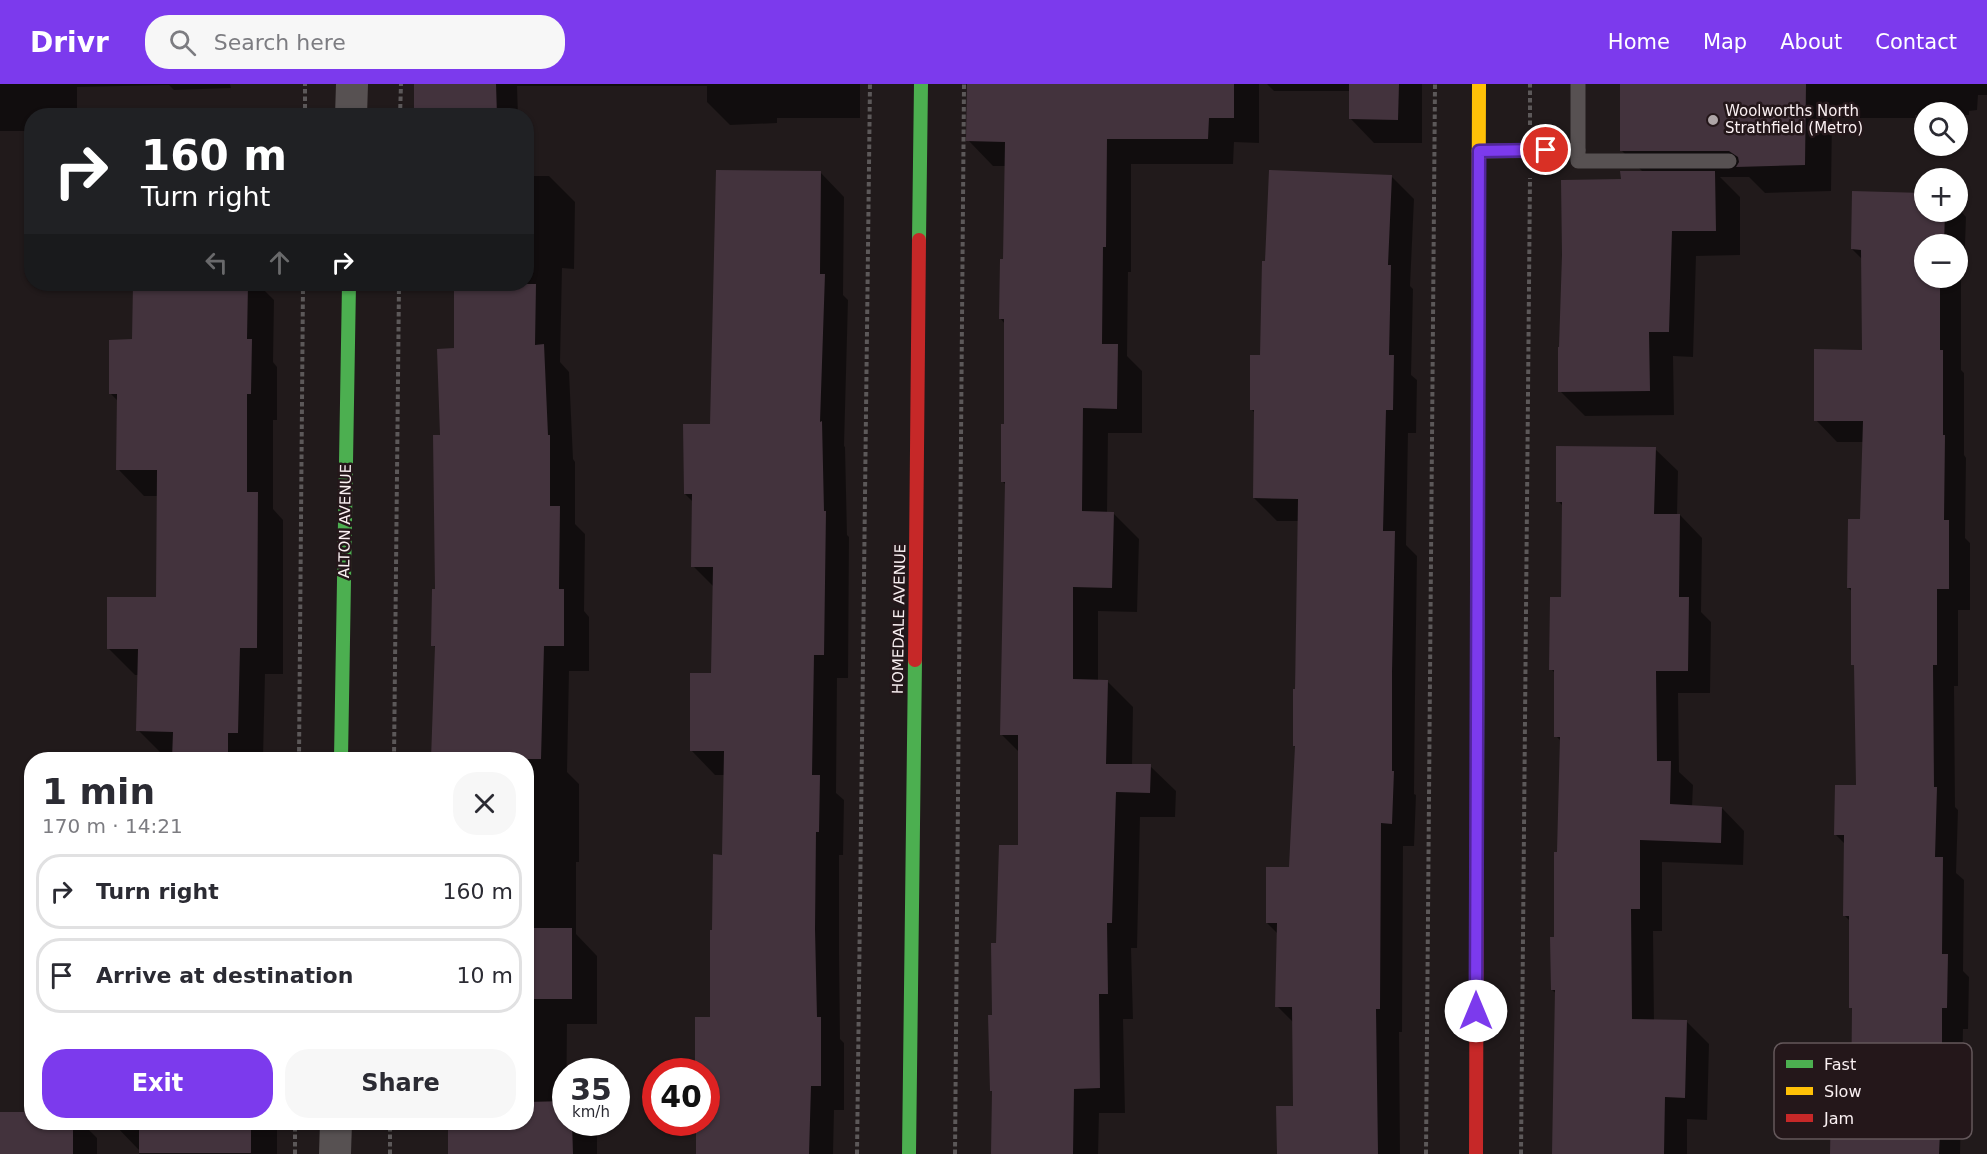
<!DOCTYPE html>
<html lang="en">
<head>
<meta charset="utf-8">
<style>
  :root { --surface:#fff; --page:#f7f7f7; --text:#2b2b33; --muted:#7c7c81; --line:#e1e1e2; --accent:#7c3aed }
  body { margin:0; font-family:"DejaVu Sans",sans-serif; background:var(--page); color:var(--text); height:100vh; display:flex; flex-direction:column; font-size:22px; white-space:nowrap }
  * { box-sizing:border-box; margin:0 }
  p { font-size:20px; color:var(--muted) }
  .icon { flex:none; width:33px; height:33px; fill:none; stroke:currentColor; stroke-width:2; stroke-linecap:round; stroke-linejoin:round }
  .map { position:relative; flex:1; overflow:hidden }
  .side { position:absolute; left:24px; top:668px; width:510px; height:378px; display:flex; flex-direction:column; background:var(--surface); border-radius:24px; box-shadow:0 2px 4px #0004 }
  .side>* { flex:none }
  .top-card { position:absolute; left:24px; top:24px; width:510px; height:183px; border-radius:24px; box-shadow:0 2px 4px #0004; background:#202124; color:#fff; overflow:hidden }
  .controls { position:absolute; left:1914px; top:18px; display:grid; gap:12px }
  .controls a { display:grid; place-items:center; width:54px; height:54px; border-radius:50%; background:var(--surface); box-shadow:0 2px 4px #0004; font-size:30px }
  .speed { position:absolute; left:552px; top:974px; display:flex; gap:12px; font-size:30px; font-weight:700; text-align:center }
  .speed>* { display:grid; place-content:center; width:78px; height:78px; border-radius:50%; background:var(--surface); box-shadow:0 2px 4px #0004; line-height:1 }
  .speed small { font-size:15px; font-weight:400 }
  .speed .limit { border:9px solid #d22; background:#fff; color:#111 }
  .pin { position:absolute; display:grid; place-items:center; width:51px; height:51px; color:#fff; margin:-26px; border:3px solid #fff; border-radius:50%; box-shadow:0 2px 6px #0007 }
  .me { position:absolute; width:66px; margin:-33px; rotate:0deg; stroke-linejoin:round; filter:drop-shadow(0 0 4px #0008) }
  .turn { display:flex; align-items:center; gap:21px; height:126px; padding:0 18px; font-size:27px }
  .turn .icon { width:78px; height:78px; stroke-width:2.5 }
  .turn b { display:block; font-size:42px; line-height:51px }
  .lanes { display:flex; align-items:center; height:57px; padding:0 18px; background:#0003; justify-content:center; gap:30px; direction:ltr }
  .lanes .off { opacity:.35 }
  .round { display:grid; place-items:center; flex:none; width:63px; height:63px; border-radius:24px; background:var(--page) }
  .overview { display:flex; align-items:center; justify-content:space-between; height:102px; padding:0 18px }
  h1 { font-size:36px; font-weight:700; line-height:45px }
  .cta { display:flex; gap:12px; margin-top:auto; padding:12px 18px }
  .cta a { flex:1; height:69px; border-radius:24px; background:var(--accent); color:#fff; font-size:24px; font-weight:700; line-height:69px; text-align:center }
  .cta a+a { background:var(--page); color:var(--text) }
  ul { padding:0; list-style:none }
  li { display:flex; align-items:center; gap:18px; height:75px; margin:0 12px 9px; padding:0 6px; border:3px solid var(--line); border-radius:24px }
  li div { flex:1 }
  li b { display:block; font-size:22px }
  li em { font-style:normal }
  header { display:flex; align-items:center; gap:36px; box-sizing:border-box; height:84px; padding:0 30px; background:var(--accent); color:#fff }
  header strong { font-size:28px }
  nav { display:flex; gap:33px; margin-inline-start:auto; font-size:21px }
  .search { width:420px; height:54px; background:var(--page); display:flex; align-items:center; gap:15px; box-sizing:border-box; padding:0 21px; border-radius:24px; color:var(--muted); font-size:22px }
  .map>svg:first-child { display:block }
  .shadow { fill:#0007; fill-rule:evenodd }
  .building { fill:#43333d }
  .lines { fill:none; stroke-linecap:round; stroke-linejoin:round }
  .path { stroke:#5c5859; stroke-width:4; stroke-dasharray:4.5 3; stroke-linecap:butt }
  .lane { stroke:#575152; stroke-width:15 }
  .street { stroke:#575152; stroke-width:32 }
  .fast { stroke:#4caf50; stroke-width:14 }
  .slow { stroke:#ffc107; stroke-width:14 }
  .jam { stroke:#c62828; stroke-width:14 }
  .route-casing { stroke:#51269a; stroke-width:15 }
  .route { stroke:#7c3aed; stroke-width:10 }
  .poi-dot { fill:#aea5a7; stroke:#24171a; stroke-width:2 }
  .labels { text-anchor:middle; stroke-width:5; stroke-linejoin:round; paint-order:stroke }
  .poi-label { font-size:15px; fill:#faf0f2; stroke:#24171a; text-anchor:start }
  .street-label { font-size:15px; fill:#faf0f2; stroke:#24171a }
  .key { fill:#24171a; stroke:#64585b; stroke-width:1.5 }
  .key-label { font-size:16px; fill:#faf0f2 }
</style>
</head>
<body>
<header>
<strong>Drivr</strong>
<div class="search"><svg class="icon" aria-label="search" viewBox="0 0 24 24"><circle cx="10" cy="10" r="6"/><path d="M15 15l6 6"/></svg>Search here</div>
<nav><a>Home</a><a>Map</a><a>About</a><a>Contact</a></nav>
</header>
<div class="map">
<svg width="1987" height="1070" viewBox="0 0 1987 1070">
  <rect width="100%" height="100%" fill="#211a1b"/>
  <!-- shadow -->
  <g class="shadow">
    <polygon points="0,0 230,0 231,4 174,6 169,1 77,3 77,28 48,27 48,32 32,32 32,47 0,47"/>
    <polygon points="415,0 860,0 860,34 777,34 777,39 730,41 707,18 707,2 517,2 518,32 416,32"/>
    <polygon points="969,0 1259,0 1259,59 1234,58 1233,80 1131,80 1131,188 1128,188 1127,272 1142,287 1142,349 1108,349 1107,429 1113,429 1139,455 1137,528 1098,527 1098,597 1107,597 1133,623 1132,681 1150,682 1176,707 1175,733 1140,733 1137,864 1131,864 1133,935 1123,935 1125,1029 1099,1029 1098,1070 993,1070 993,1008 991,1006 998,860 1019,762 1020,669 1001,650 1006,401 1002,397 1005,342 1005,240 1000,234 1005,177 1006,82 993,82 968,56"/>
    <polygon points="1267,0 1422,0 1422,59 1374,59 1350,34 1351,7 1274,7"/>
    <polygon points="1621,0 1987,0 1987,11 1978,11 1977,26 1969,27 1969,31 1958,31 1958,28 1924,28 1924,31 1915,31 1915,34 1832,34 1831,107 1765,109 1749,93 1720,93 1740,113 1740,171 1696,172 1693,273 1673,272 1674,331 1585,332 1560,307 1622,97 1643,88 1622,67"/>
    <polygon points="820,88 844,113 843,211 848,216 844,362 845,363 847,451 849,453 848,594 837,594 836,709 844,716 843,771 839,771 839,870 840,955 844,959 844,1026 834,1026 833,1070 697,1070 698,1038 706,1038 706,987 696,987 712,935 714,848 724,772 725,691 715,691 691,666 713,591 714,503 693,482 693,418 685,410 712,341"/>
    <polygon points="526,92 549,92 575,118 574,185 562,184 560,278 569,288 573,375 575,378 575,440 585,450 584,527 589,533 589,587 569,587 567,688 579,700 579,778 576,778 576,850 597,872 597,940 567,940 566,1038 591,1038 597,1044 597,1070 450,1070 449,1038 526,1038 526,675 433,675 436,564 433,561 437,506 442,353 455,265 456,200 526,200"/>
    <polygon points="1391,92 1414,115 1410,202 1413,205 1411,291 1417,296 1416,349 1408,349 1406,461 1417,472 1415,612 1414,710 1416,711 1414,762 1403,762 1402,948 1399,948 1400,1070 1278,1070 1294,1023 1294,939 1277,922 1278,850 1267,839 1290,784 1297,664 1294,662 1299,437 1277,437 1254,414 1256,330 1251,325 1261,272"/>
    <path d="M1854 109 1924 111V128H1958V124L1966 133 1964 189H1961V286L1964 289V371L1966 374 1965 454 1970 459V526H1958V602H1954L1955 723 1958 726 1956 789 1964 796 1963 887 1969 893 1968 945H1963L1960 1070H1831L1853 1021V926L1851 923V838L1844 831 1845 760 1835 750 1857 703 1856 583 1853 580V508L1848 504 1862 437 1864 358H1837L1816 336 1864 267 1862 175 1852 165ZM1924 160H1958V194H1924Z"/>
    <polygon points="135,200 265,200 265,207 274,216 273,278 277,283 277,336 273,336 273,425 283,436 283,590 265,590 263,675 174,675 174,673 164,672 138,646 139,591 135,591 109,565 158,514 158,412 144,412 118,385 118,317 111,310 134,257"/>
    <polygon points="1655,365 1678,387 1677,431 1680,431 1702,454 1701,528 1711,538 1710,609 1678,609 1679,688 1693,701 1692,723 1722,724 1744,747 1743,781 1662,778 1662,847 1653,847 1654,937 1686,937 1709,960 1707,1036 1687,1035 1687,1070 1554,1070 1557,910 1552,906 1559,770 1561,657 1556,652 1556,590 1551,585 1562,514 1564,423 1558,417"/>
    <polygon points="0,1030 32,1038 81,1038 97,1054 97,1070 0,1070"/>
    <polygon points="112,1038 277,1038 277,1070 139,1070 139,1066"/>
  </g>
  <!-- building -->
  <g class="building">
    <polygon points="414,0 496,0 497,32 414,32"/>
    <polygon points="967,0 1234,0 1234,34 1209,34 1208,55 1107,55 1106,163 1103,163 1102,260 1118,260 1117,325 1083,324 1082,427 1114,428 1112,504 1073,503 1073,595 1108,596 1106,680 1151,680 1150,709 1116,708 1112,839 1107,839 1108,910 1099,910 1100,1004 1074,1005 1073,1070 991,1070 992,1007 990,1007 988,931 992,931 991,859 996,859 999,761 1018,761 1018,651 1000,651 1005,398 1001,398 1001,340 1004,340 1004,235 999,235 1000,175 1003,175 1005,58 966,57"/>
    <polygon points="1349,0 1399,0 1398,36 1349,35"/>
    <polygon points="1620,0 1806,0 1805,81 1736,83 1739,78 1738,73 1729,67 1620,67"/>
    <polygon points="716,86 821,87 820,190 825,190 820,338 822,337 824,427 826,427 824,571 814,571 812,691 820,691 819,748 816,748 815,845 817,933 821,933 821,1002 811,1002 809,1070 696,1070 696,1038 706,1038 706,987 695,987 695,933 710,933 710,846 712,846 713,770 722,771 724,667 690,667 690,589 711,589 713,483 691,483 692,410 684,410 683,340 710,340"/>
    <polygon points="1269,86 1392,91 1388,181 1391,181 1389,271 1394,271 1393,326 1386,326 1383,447 1395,447 1392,588 1392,687 1394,687 1392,740 1381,739 1380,925 1376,925 1378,1070 1277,1070 1276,1022 1293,1022 1292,923 1275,923 1277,839 1266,839 1266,783 1289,783 1295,662 1293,662 1293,605 1295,605 1298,415 1253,414 1254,326 1250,326 1250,271 1260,271 1262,177 1265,177"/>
    <polygon points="1620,87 1715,87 1716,147 1672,147 1669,248 1649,248 1650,307 1558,308 1558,263 1559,263 1562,171 1561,96 1621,95"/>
    <polygon points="1852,107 1924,109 1924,128 1945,128 1944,160 1924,160 1924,194 1940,194 1940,266 1943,266 1943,351 1945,351 1944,436 1949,436 1949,505 1937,505 1937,581 1933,581 1934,703 1937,703 1935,773 1943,773 1942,870 1948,870 1947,924 1942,924 1942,1006 1939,1070 1830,1070 1831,1019 1851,1020 1852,924 1849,924 1849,832 1843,832 1844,751 1834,751 1835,701 1856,701 1854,581 1851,581 1851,504 1847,504 1848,435 1860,435 1863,337 1814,337 1814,265 1862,266 1861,166 1851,165"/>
    <polygon points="133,200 248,200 247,255 252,255 251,310 247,310 247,408 258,408 257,564 240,564 238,649 228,649 228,675 172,675 173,648 136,647 138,565 107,565 107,513 156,513 157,386 116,386 117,310 109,310 109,256 132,255"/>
    <polygon points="454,200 536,200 535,261 544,260 548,351 550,351 550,422 560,422 559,505 564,505 564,562 544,562 541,675 431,675 435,562 431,562 432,505 435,505 433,351 440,351 437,265 454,264"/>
    <polygon points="1556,362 1656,363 1654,430 1680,430 1679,513 1689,513 1688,587 1656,587 1657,677 1671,677 1670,720 1722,723 1721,759 1640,756 1640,825 1631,825 1632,935 1687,936 1685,1014 1665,1013 1664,1070 1552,1070 1555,906 1551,906 1550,853 1554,853 1554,768 1557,768 1560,653 1554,653 1554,586 1549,586 1550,513 1561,513 1562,418 1556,418"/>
    <rect x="526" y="844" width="46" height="71"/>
    <polygon points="566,1017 566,1038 572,1038 573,1070 448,1070 448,1038 526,1038 526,1018"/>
    <polygon points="0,1028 32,1028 32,1038 73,1038 73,1070 0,1070"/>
    <rect x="139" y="1038" width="112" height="31"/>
  </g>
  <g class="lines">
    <!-- path -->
    <g class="path">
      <polyline points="305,32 305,0"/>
      <polyline points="400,32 401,0"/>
      <polyline points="1530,41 1530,0"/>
      <polyline points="299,675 303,200"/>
      <polyline points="394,675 399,200"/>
      <polyline points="295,1070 295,1038"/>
      <polyline points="390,1070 390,1038"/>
      <polyline points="857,1070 870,0"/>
      <polyline points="955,1070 964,0"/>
      <polyline points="1426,1070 1435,0"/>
      <polyline points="1521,1070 1530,94"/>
    </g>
    <!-- lane -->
    <g class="lane">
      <polyline points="1578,0 1578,77 1729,77"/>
      <polyline points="1479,67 1578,66"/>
    </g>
    <!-- street -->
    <g class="street">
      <polyline points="351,32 352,0"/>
      <polyline points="335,1070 336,1038"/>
    </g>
    <!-- fast -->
    <g class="fast">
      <polyline points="919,156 921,0"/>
      <polyline points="341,675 349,200"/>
      <polyline points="1477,701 1478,309"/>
      <polyline points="909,1070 915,576"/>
    </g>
    <!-- slow -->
    <polyline class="slow" points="1478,309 1479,0"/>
    <!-- jam -->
    <g class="jam">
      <polyline points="915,576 919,156"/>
      <polyline points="1476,1070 1477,701"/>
    </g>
  </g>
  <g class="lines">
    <!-- route casing -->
    <g class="route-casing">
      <polyline id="route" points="1476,927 1479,67 1546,66"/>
    </g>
    <!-- route -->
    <use href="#route" class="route"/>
  </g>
  <!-- markers -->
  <circle class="poi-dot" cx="1713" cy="36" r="6"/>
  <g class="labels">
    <!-- poi labels -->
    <g class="poi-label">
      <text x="1725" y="32">Woolworths North<tspan x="1725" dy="17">Strathfield (Metro)</tspan></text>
    </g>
    <!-- street labels -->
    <g class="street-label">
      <text transform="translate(345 437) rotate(-89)" y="5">ALTON AVENUE</text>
      <text transform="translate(899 535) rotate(-89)" y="5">HOMEDALE AVENUE</text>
    </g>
  </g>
  <!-- legend -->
  <rect x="1774" y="959" width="198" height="96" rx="9" class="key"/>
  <rect x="1786" y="976" width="27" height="8" fill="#4caf50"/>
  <rect x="1786" y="1003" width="27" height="8" fill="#ffc107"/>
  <rect x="1786" y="1030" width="27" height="8" fill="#c62828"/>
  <g class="key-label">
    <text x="1824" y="986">Fast</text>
    <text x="1824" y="1013">Slow</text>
    <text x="1824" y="1040">Jam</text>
  </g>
</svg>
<div class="controls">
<a><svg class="icon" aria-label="search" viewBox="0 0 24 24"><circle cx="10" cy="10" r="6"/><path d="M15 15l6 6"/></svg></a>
<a>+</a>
<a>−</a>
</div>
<div class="speed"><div>35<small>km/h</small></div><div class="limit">40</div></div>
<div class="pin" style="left:1546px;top:66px;background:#d93025"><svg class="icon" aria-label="arrive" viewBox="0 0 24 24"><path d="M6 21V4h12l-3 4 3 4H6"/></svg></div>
<svg class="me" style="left:1476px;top:927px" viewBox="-20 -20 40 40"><circle r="19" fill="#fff"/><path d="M0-13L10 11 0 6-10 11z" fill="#7c3aed"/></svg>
<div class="top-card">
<div class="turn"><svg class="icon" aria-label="right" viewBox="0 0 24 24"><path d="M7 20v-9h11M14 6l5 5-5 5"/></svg><div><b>160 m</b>Turn right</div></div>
<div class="lanes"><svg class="icon off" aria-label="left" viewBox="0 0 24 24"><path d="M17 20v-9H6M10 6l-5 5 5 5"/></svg><svg class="icon off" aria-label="ahead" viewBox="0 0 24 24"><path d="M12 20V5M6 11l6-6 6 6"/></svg><svg class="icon" aria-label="right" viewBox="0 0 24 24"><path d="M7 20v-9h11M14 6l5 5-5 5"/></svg></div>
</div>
<section class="side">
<div class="overview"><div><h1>1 min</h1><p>170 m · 14:21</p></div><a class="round"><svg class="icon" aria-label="close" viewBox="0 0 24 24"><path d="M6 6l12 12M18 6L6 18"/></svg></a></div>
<ul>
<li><svg class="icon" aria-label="right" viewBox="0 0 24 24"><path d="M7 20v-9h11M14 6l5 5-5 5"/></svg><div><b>Turn right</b></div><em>160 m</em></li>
<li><svg class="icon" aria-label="arrive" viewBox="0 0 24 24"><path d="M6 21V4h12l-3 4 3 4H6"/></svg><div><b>Arrive at destination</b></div><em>10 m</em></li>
</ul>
<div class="cta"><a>Exit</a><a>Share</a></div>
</section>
</div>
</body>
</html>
